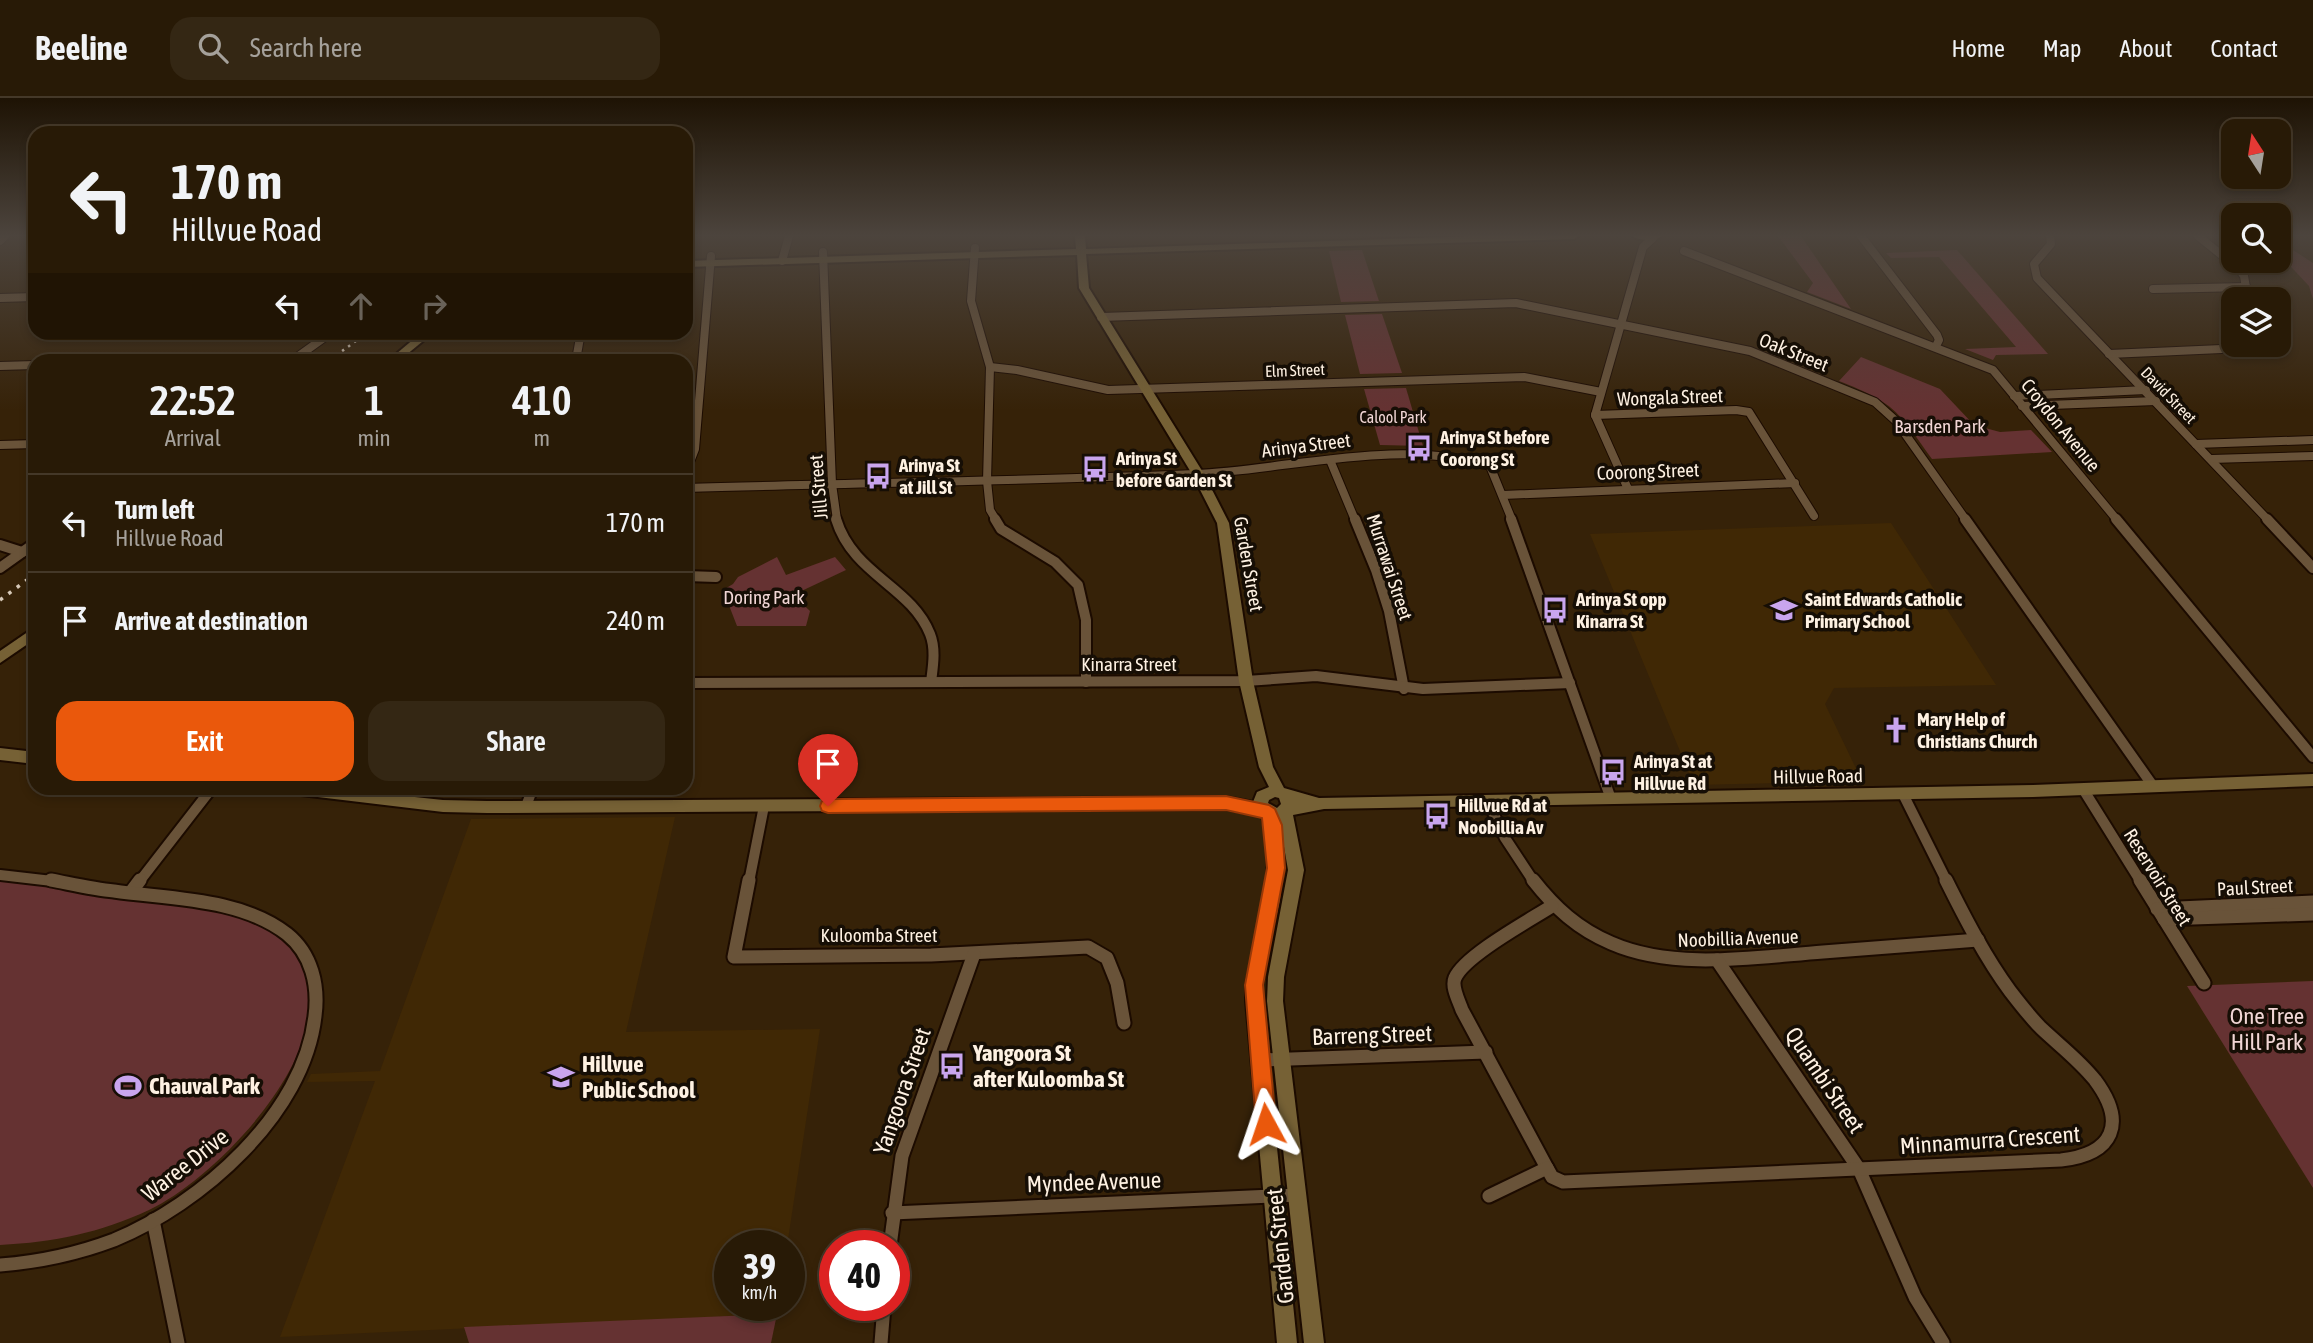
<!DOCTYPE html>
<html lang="en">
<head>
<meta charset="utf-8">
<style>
  :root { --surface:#281a06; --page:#342714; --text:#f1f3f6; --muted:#a5a19b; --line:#443828; --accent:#ea580c }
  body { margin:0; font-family:"Asap Condensed",sans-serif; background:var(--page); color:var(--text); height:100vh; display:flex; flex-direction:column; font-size:26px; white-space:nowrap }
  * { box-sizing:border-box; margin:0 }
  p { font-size:23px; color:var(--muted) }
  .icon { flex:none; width:38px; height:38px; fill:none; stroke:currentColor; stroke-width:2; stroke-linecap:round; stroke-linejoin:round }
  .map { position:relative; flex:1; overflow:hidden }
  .side { position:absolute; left:28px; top:256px; width:665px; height:441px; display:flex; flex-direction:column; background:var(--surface); border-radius:21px; box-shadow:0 4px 10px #0003,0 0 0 2px var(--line) }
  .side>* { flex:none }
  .hud { position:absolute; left:28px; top:28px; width:665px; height:214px; border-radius:21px; box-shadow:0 4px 10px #0003,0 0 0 2px var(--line); background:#281a06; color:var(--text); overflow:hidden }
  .needle { width:46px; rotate:348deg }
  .controls { position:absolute; left:2221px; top:21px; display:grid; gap:14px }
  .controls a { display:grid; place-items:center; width:70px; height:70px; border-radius:14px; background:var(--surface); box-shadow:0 4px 10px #0003,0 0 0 2px var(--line); font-size:35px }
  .speed { position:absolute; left:714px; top:1132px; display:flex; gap:14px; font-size:35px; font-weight:700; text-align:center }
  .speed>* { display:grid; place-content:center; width:91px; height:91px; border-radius:50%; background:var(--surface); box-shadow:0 4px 10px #0003,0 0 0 2px var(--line); line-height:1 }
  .speed small { font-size:18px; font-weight:400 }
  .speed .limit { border:10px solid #d22; background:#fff; color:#111 }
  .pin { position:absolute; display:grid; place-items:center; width:60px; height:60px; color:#fff; margin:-72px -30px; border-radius:50% 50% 50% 0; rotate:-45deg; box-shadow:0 0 7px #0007 }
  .pin .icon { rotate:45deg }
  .me { position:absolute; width:77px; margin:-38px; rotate:355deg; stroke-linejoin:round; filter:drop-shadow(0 0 5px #0008) }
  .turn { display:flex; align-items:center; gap:24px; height:147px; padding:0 28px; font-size:32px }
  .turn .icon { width:91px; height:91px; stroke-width:2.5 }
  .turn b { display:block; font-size:49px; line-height:60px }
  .lanes { display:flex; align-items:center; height:66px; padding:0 28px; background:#0003; justify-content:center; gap:35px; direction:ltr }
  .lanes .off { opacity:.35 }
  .eta { display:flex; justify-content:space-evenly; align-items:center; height:119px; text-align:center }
  .eta b { font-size:42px; font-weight:600; line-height:49px }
  .button { display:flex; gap:14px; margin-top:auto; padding:14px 28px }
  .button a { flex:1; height:80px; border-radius:21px; background:var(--accent); color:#fff; font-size:28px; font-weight:600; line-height:80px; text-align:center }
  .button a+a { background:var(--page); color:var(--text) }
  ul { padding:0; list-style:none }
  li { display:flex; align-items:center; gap:21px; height:98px; padding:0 28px; border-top:2px solid var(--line) }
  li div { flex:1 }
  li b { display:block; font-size:26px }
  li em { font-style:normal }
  header { display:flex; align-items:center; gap:42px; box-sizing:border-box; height:98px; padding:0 35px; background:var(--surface); border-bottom:2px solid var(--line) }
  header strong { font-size:33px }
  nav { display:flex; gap:38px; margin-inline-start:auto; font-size:24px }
  .search { width:490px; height:63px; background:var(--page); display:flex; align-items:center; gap:18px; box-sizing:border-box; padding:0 24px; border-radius:21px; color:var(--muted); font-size:26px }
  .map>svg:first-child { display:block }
  .built { fill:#402805 }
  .green { fill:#653232 }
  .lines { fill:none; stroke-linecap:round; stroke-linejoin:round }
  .street-far2-casing { stroke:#1c0b00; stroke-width:10 }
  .street-far1-casing { stroke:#1c0b00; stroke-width:14 }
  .street-casing { stroke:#1c0b00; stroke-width:17 }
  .secondary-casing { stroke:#1c0b00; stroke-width:4 }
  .street-far2 { stroke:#695339; stroke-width:8 }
  .street-far1 { stroke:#695339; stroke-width:10 }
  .street { stroke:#695339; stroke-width:13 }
  .secondary { fill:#766135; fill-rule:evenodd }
  .rail-far1 { stroke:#d7c9b8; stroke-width:2.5; stroke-dasharray:2.5 5; stroke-linecap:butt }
  .rail { stroke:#d7c9b8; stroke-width:3.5; stroke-dasharray:3.5 7; stroke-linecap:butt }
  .route { fill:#ea580c; stroke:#983908; stroke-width:2 }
  .labels { text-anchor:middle; stroke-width:7; stroke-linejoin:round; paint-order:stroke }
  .far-street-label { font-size:16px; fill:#fef1e2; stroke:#160e05 }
  .far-park-label { font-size:16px; fill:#f1d6d5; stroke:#160e05 }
  .street-label { font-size:19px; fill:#fef1e2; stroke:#160e05 }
  .park-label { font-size:19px; fill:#f1d6d5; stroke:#160e05 }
  .poi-label { font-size:19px; font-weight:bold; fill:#fef1e2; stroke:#160e05; text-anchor:start }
  .near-park-label { font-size:23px; fill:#f1d6d5; stroke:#160e05 }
  .near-street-label { font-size:23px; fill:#fef1e2; stroke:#160e05 }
  .near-poi-label { font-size:23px; font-weight:bold; fill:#fef1e2; stroke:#160e05; text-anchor:start }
</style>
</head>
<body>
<header>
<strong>Beeline</strong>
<div class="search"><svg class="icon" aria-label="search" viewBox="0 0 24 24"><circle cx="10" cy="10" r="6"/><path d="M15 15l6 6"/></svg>Search here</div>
<nav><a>Home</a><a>Map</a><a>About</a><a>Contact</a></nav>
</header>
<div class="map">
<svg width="2313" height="1245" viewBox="0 0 2313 1245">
  <rect width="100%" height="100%" fill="#362208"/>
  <!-- built -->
  <g class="built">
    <polygon points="1891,425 1996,587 1834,590 1825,606 1862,683 1694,687 1590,436"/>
    <polygon points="675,719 626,934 820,931 787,1148 730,1148 730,1208 778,1208 777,1216 280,1239 375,983 307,984 311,976 380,973 471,721"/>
  </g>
  <!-- green -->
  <g class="green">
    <polygon points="1778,138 1801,138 1851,211 1807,194 1813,185"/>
    <polygon points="2279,143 2313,165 2313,201 2309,188 2279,156"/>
    <polygon points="1362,152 1379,203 1341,204 1329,153"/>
    <polygon points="1957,152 2048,256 1996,257 1993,262 1965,251 2016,249 1939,159 1891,160 1886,155"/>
    <polygon points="1382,216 1402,275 1360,276 1345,217"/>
    <path d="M1861 259 1940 291 1974 327 2000 334 2031 332 2052 354 1932 361C1898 313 1895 305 1839 283Z"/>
    <polygon points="1406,290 1423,348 1380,347 1364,291"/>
    <polygon points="777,459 786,477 835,459 846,472 793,497 810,513 806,528 737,528 723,492 733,486 738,479"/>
    <path d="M0 780C56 788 112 795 168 803 190 806 233 810 252 820 261 824 290 842 295 850 357 936 221 1078 149 1112 99 1135 55 1144 0 1147Z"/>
    <polygon points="2313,883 2313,1090 2187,888"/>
    <polygon points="777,1216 771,1245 469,1245 464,1229"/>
  </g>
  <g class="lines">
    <!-- street-far2 casing -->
    <g class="street-far2-casing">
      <g id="street-far2">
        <polyline points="1861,138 1937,237 1939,242 1936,248"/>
        <polyline points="2050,138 2051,146 2034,166 2037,180 2268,422"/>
        <polyline points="2198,138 2239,171 2244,178 2248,201"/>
        <polyline points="0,143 5,138"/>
        <polyline points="975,150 971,203 990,269 987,383 990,412 996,422"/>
        <polyline points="1684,153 1993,272 2117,422"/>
        <polyline points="823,154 832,386 837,422"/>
        <polyline points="782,163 789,138"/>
        <polyline points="2153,191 2246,189"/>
        <polyline points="0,200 35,199"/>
        <polyline points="1101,219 1516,205 1750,253 1875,304 1896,323 1966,422"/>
        <polyline points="2109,256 2244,250 2257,247"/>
        <polyline points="265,262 285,262"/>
        <polyline points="293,262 332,234"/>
        <polyline points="576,262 581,234"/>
        <polyline points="0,268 35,267"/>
        <polyline points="990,269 1017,272 1108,292 1524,279 1601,294"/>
        <polyline points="2014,298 2146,292"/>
        <polyline points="2022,308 2156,303"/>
        <polyline points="1595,317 1736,312 1749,314 1814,418"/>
        <polyline points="2196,346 2313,342"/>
        <polyline points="0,347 35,346"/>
        <polyline points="2211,361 2313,358"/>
        <polyline points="1330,362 1355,422"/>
        <polyline points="686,374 695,351 711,158"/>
        <path d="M686 390C856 385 1026 383 1195 376 1289 372 1398 339 1490 368L1512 422"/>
        <polyline points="1628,391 1595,317 1643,149 1653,140"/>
        <polyline points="1503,397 1795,385"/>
      </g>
    </g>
    <!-- street-far1 casing -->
    <g class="street-far1-casing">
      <g id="street-far1">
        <path d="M836 421C853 477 911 488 930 536 936 551 933 568 931 584"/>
        <polyline points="995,421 1001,431 1055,464 1078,487 1086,522 1086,584"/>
        <polyline points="1355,421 1376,472 1389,513 1404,591"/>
        <polyline points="1511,421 1611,701"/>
        <polyline points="1965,421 2153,688"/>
        <polyline points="2116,421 2313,659"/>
        <polyline points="2267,421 2313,470"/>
        <polyline points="0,447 22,454"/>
        <polyline points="0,470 35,445"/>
        <polyline points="686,478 716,479"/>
        <polyline points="686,585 1246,583 1316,578 1423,591 1570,585"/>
        <polyline points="2083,691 2141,784"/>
        <polyline points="1903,696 1947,784"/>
        <polyline points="1488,704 1505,740 1534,784"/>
        <polyline points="526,708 533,690"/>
        <polyline points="0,777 61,784"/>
        <polyline points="139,784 212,690"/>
        <polyline points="749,784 764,708"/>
      </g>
    </g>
    <!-- street casing -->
    <g class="street-casing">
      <g id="street">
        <polyline points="749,782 734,859 931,857 1088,849 1107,860 1117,885 1124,925"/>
        <path d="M1533 782C1555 810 1578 831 1611 845 1675 873 1756 859 1823 854 1875 850 1926 846 1978 842"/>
        <polyline points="2140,782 2204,885"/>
        <polyline points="131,794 140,782"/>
        <polyline points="2157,811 2313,804"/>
        <polyline points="2164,821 2313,816"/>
        <polyline points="1717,862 1859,1071 1915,1199 1943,1245"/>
        <polyline points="1260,962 1486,954"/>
        <path d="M1547 1070 1462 912C1459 903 1451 889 1455 880 1464 858 1530 822 1552 808"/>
        <path d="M1489 1098 1547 1070 1552 1079 1563 1084 2061 1062C2114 1056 2127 1025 2095 982 2079 962 2059 947 2041 930 2030 919 2020 906 2010 893 1985 859 1965 820 1946 782"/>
        <polyline points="892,1115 1297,1097"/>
        <polyline points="153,1122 178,1245"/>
        <polyline points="890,1148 902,1058 974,856"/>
        <path d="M0 1167C39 1164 77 1156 114 1142 201 1106 304 1016 315 918 319 888 312 856 287 836 241 800 170 801 114 793 93 791 72 786 51 782"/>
        <polyline points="881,1245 884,1208"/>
      </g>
    </g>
    <!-- secondary casing -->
    <g class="secondary-casing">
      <g id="secondary">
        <path d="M1075 138H1085L1086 151 1477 138H1579L1574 141 1086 156 1089 190 1204 376 1229 425 1253 583 1273 669 1284 690 1319 700 2033 687 2313 676V688L2033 699 1324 711 1293 717 1304 772 1284 879 1283 903 1324 1245H1304L1267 903 1268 879 1288 772 1282 737 1284 756 1280 801 1262 887V903L1297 1245H1277L1246 903V887C1257 832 1278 774 1262 718L1226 711 487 715 443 714 276 694 274 690H330L443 702 487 703 1226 699 1253 704 1257 694 1269 689 1259 669 1239 583 1217 425 1192 376 1079 190 1077 157 686 169V163L1076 151ZM1275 699 1279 700 1281 706 1277 710 1268 705 1269 702Z"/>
        <path d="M1632 138H1662C1655 143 1639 143 1632 138Z"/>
        <polygon points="422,234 434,234 400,262 389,262"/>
        <polygon points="35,529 35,541 0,565 0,553"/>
        <polygon points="0,650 35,654 35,666 0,662"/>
      </g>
    </g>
    <!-- street-far2 -->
    <use href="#street-far2" class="street-far2"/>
    <!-- street-far1 -->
    <use href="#street-far1" class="street-far1"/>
    <!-- street -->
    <use href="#street" class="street"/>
    <!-- secondary -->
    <use href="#secondary" class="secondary"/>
    <!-- rail-far1 -->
    <polyline class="rail-far1" points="330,262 368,234"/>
    <!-- rail -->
    <polyline class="rail" points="0,502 35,476"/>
  </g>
  <!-- sky -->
  <linearGradient id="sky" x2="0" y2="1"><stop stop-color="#1e1304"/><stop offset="0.44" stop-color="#4c443d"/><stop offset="1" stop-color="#4c443d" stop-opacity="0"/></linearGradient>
  <rect width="2313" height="312" fill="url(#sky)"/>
  <!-- route -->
  <polygon class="route" points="1226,698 1269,707 1275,711 1282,727 1285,770 1263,887 1276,1026 1273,1032 1266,1035 1259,1032 1256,1026 1245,887 1267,770 1262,720 1226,712 828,715 822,713 820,708 822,703 828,701"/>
  <!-- icons -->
  <defs>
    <g id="bus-bare" transform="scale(2.1)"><path d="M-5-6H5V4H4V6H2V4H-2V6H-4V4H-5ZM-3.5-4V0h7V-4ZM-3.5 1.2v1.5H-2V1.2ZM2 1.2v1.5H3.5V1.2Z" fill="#c9a5ee" stroke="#160e05" stroke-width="2.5" paint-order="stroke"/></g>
    <g id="school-bare" transform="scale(2.1)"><path d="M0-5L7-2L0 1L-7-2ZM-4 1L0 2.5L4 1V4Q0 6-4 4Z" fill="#c9a5ee" stroke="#160e05" stroke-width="2.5" paint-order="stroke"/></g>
    <g id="church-bare" transform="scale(2.1)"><path d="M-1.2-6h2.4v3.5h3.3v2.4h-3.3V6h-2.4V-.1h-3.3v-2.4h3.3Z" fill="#c9a5ee" stroke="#160e05" stroke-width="2.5" paint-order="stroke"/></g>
    <g id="stadium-bare" transform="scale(2.1)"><path d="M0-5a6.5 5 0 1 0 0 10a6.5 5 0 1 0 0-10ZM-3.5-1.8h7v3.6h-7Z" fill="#c9a5ee" stroke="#160e05" stroke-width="2.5" paint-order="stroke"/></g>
  </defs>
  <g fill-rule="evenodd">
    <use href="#bus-bare" x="1419" y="350"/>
    <use href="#bus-bare" x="1095" y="371"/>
    <use href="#bus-bare" x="878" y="378"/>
    <use href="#bus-bare" x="1555" y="512"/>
    <use href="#school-bare" x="1784" y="512"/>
    <use href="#church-bare" x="1896" y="632"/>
    <use href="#bus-bare" x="1613" y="674"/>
    <use href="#bus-bare" x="1437" y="718"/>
    <use href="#bus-bare" x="952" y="968"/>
    <use href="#school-bare" x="561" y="979"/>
    <use href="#stadium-bare" x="128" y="988"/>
  </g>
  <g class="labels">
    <!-- far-street labels -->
    <g class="far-street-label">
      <text transform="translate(1295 272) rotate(-2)" y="6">Elm Street</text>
      <text transform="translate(2169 297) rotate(46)" y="6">David Street</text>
    </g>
    <!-- far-park labels -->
    <g class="far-park-label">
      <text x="1393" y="325">Calool Park</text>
    </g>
    <!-- street labels -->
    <g class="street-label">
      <text transform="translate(1794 254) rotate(22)" y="7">Oak Street</text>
      <text transform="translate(1670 299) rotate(-2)" y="7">Wongala Street</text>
      <text transform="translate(2061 327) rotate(51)" y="7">Croydon Avenue</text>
      <text transform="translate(1306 347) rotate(-7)" y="7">Arinya Street</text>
      <text transform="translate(1648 373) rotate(-2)" y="7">Coorong Street</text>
      <text transform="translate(818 389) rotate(-95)" y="7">Jill Street</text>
      <text transform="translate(1249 466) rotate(80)" y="7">Garden Street</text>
      <text transform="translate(1390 469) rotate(72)" y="7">Murrawai Street</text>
      <text x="1129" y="573">Kinarra Street</text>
      <text transform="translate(1818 678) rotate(-1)" y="7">Hillvue Road</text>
      <text transform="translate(2158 779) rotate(58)" y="7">Reservoir Street</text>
      <text transform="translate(2255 789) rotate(-3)" y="7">Paul Street</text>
      <text x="879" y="844">Kuloomba Street</text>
      <text transform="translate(1738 840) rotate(-2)" y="7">Noobillia Avenue</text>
    </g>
    <!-- park labels -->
    <g class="park-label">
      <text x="1940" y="335">Barsden Park</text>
      <text x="764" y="506">Doring Park</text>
    </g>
    <!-- poi labels -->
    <g class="poi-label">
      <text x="1440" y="346">Arinya St before<tspan x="1440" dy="22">Coorong St</tspan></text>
      <text x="1116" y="367">Arinya St<tspan x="1116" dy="22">before Garden St</tspan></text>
      <text x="899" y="374">Arinya St<tspan x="899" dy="22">at Jill St</tspan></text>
      <text x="1576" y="508">Arinya St opp<tspan x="1576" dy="22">Kinarra St</tspan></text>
      <text x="1805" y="508">Saint Edwards Catholic<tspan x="1805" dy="22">Primary School</tspan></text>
      <text x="1917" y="628">Mary Help of<tspan x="1917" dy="22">Christians Church</tspan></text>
      <text x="1634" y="670">Arinya St at<tspan x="1634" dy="22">Hillvue Rd</tspan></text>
      <text x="1458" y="714">Hillvue Rd at<tspan x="1458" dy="22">Noobillia Av</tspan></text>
    </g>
    <!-- near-park labels -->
    <g class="near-park-label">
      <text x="2267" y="926">One Tree<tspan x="2267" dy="26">Hill Park</tspan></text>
    </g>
    <!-- near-street labels -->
    <g class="near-street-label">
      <text transform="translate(1372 937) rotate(-2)" y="8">Barreng Street</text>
      <text transform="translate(1825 982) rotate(56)" y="8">Quambi Street</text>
      <text transform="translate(902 993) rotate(-71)" y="8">Yangoora Street</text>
      <text transform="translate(1990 1042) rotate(-4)" y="8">Minnamurra Crescent</text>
      <text transform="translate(185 1067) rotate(-38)" y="8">Waree Drive</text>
      <text transform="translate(1094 1084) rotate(-2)" y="8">Myndee Avenue</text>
      <text transform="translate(1280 1148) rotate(-96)" y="8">Garden Street</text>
    </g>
    <!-- near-poi labels -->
    <g class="near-poi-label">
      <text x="973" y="963">Yangoora St<tspan x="973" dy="26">after Kuloomba St</tspan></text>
      <text x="582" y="974">Hillvue<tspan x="582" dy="26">Public School</tspan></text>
      <text x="149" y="996">Chauval Park</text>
    </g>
  </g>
</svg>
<div class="controls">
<a><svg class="needle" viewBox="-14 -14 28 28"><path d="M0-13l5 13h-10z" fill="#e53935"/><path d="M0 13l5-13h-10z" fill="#a5a19b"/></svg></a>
<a><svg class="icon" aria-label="search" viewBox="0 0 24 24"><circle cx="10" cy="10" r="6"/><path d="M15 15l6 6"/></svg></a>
<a><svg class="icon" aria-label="layers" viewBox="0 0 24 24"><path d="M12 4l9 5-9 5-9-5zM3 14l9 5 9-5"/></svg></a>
</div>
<div class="speed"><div>39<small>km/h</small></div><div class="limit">40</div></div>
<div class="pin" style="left:828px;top:708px;background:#d93025"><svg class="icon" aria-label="arrive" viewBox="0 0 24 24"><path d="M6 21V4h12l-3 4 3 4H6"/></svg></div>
<svg class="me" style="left:1266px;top:1026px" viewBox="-20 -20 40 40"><path d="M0-17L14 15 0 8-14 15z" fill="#ea580c" stroke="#fff" stroke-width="4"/></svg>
<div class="hud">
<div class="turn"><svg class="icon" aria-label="left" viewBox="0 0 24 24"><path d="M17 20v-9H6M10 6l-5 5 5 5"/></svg><div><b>170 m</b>Hillvue Road</div></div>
<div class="lanes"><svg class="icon" aria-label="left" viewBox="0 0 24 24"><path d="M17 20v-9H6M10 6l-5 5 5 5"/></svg><svg class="icon off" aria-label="ahead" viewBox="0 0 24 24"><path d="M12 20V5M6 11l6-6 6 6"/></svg><svg class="icon off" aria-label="right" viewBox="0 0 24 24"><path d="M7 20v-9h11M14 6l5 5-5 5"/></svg></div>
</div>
<section class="side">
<div class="eta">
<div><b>22:52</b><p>Arrival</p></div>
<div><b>1</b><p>min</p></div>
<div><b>410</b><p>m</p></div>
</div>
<ul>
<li><svg class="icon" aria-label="left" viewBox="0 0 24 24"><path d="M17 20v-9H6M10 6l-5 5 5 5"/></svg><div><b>Turn left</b><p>Hillvue Road</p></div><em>170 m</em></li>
<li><svg class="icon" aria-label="arrive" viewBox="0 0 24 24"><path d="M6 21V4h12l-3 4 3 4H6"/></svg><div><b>Arrive at destination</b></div><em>240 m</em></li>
</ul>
<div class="button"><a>Exit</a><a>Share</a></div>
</section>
</div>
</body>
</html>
